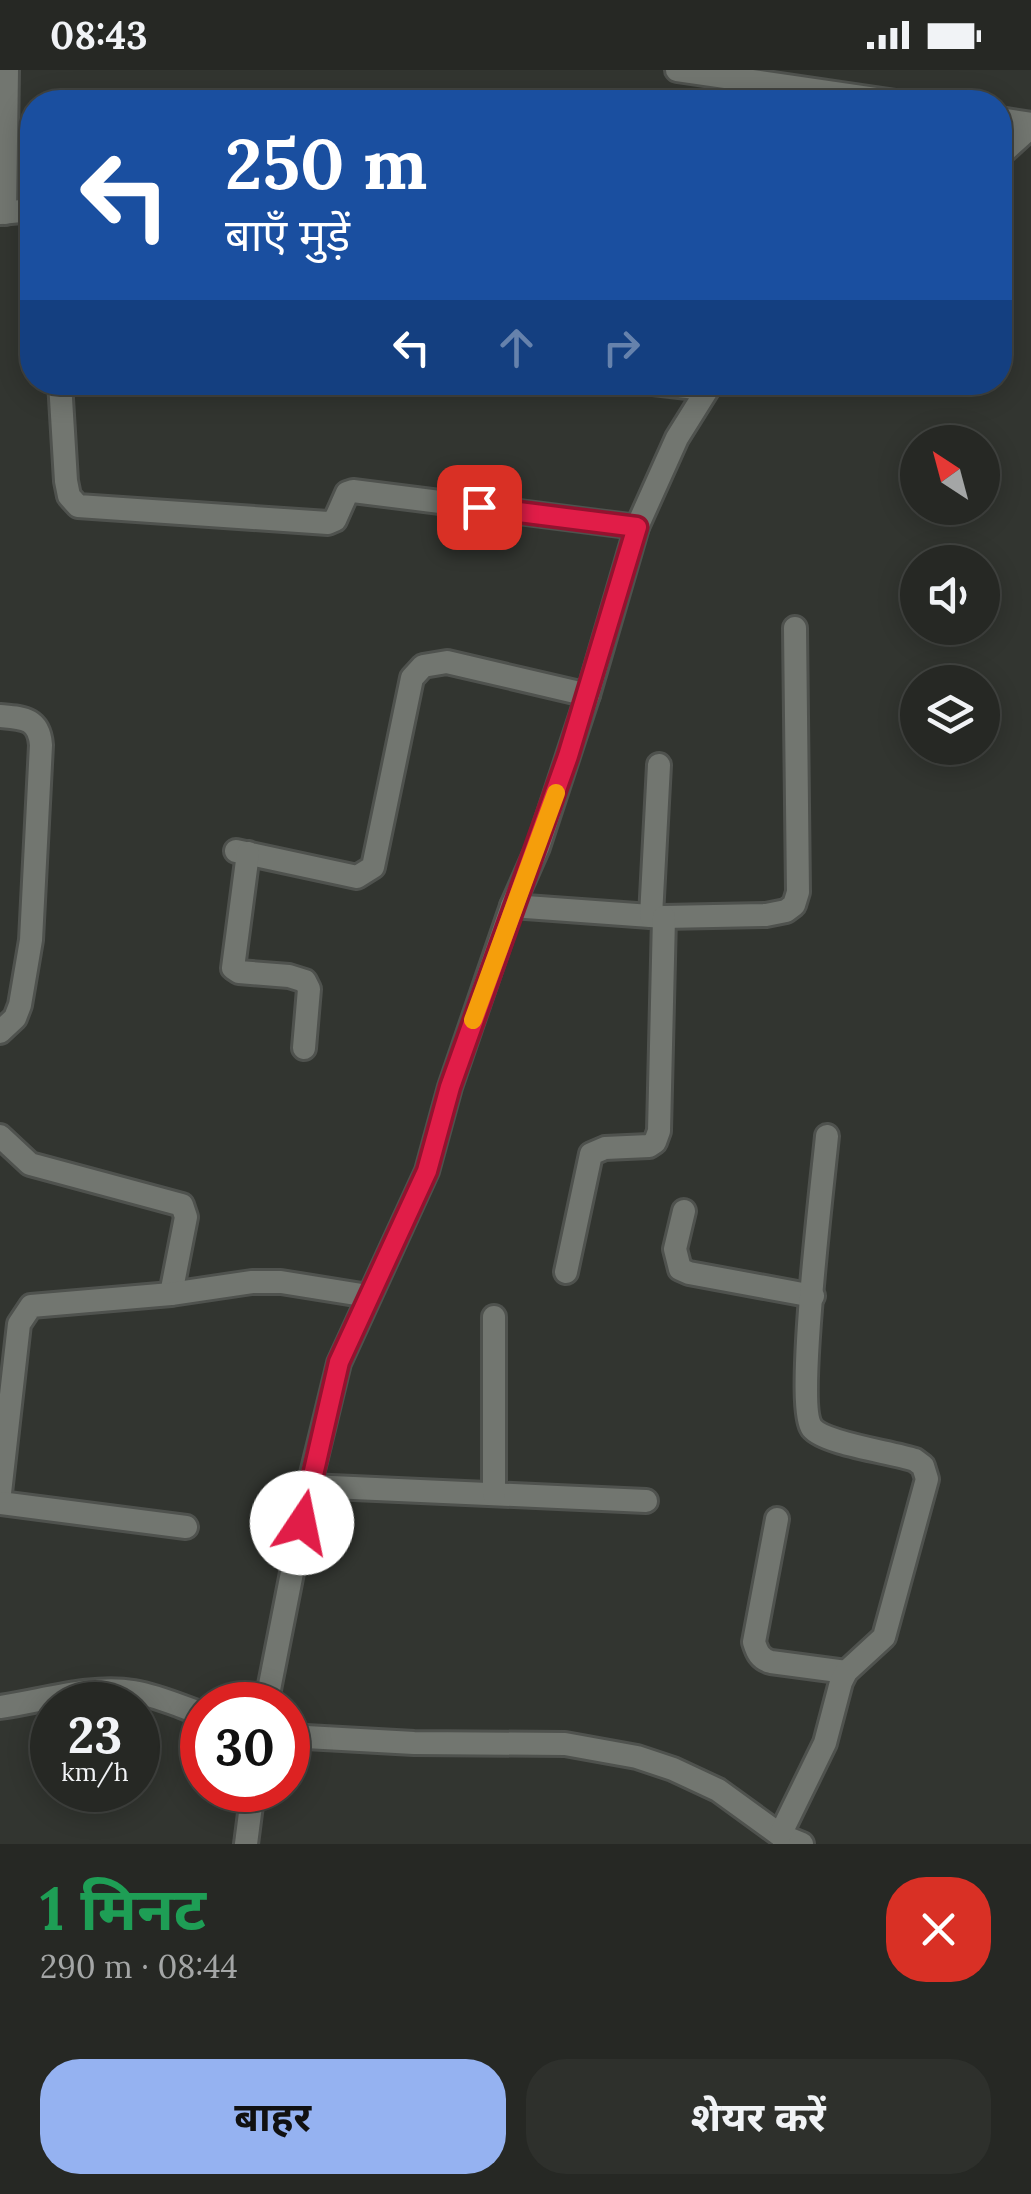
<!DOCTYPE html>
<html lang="hi">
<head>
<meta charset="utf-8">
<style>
  :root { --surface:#262824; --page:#2e302c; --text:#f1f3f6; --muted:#a4a6a6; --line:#424441; --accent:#95b2f1 }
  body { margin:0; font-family:Lora,"Noto Sans Devanagari",serif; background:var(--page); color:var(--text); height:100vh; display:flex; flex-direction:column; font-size:38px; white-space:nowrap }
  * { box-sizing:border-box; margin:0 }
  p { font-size:32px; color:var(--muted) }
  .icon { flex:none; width:55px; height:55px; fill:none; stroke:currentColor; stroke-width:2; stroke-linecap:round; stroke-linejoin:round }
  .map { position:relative; height:1774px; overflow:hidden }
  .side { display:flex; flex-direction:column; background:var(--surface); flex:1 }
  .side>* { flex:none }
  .banner { position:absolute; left:20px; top:20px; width:992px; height:305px; border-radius:40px; box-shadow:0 5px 25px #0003,0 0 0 2px var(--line); background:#1a4fa0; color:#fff; overflow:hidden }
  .needle { width:65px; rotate:324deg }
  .buttons { position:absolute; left:900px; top:355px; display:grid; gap:20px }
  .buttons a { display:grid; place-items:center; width:100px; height:100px; border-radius:50%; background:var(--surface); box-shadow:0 5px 25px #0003,0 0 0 2px var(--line); font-size:50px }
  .speed { position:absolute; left:30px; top:1612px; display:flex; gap:20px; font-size:50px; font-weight:700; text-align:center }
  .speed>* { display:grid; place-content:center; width:130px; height:130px; border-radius:50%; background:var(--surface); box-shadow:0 5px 25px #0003,0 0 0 2px var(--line); line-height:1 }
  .speed small { font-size:25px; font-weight:400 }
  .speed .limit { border:15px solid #d22; background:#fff; color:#111 }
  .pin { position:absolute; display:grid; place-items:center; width:85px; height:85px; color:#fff; margin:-42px; border-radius:20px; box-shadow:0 5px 15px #0006 }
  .me { position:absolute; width:110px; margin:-55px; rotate:11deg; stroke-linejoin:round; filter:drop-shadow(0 0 8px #0008) }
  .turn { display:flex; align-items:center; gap:35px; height:210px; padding:0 40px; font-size:45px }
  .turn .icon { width:130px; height:130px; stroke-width:2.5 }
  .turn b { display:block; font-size:70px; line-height:85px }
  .lanes { display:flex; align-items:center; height:95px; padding:0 40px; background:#0003; justify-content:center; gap:50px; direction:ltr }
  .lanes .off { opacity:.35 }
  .round { display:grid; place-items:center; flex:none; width:105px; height:105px; border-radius:40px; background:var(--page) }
  .summary { display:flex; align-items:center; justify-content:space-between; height:170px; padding:0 40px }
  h1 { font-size:60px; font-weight:700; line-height:75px; color:#1e9e55 }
  .primary-button { display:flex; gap:20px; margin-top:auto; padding:20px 40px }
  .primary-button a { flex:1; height:115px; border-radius:40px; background:var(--accent); color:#111; font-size:40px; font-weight:700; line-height:115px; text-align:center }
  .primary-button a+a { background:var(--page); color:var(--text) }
  .status { display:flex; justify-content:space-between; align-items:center; height:70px; padding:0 50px; background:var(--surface); direction:ltr }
  .status svg { height:28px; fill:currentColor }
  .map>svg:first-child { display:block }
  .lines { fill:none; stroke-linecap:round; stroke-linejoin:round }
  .minor-casing { stroke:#4f524e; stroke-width:28 }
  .minor { stroke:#727670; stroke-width:22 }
  .route-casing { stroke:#92132f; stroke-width:25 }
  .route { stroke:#e11d48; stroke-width:18 }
  .slow { stroke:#f59e0b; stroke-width:18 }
</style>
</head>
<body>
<div class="status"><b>08:43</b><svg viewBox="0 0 49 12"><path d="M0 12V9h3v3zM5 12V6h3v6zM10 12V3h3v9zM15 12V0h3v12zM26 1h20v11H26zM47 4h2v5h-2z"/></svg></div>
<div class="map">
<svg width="1031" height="1774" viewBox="0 0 1031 1774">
  <rect width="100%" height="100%" fill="#323530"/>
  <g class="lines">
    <!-- minor casing -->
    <g class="minor-casing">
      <g id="minor">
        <polyline points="677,0 896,32"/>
        <polyline points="1000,49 1031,54"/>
        <polyline points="1000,85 1031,57"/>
        <polyline points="0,143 32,140"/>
        <polyline points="5,143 7,0"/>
        <polyline points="60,312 66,411 69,426 78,436 328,453 335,450 347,423 353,421 637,457"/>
        <polyline points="645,312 705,319"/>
        <path d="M0 646C23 648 39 648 41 675L31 870 20 935 15 948 0 962"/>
        <polyline points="236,781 357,807 373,797 412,608 423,596 447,592 588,625"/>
        <polyline points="248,783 233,898 239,902 289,906 305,911 309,919 304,978"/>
        <polyline points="512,836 664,847 766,845 786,841 794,835 798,822 795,558"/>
        <polyline points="651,846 659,695"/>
        <polyline points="0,1066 30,1094 182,1135 186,1147 171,1224"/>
        <polyline points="684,1141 675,1179 680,1199 689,1203 813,1226"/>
        <polyline points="566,1202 591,1084 605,1078 649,1076 655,1072 659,1061 664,847"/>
        <polyline points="309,1416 646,1431"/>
        <polyline points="0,1423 19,1254 31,1236 171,1224 252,1212 281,1212 368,1226"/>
        <polyline points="494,1424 494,1247"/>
        <polyline points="0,1433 186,1457"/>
        <path d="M777 1449 754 1572C757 1582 760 1589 771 1592L846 1602"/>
        <polyline points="266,1635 309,1416 339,1293 427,1101 450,1017 512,836 538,777 588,625 637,457 677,368 712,312"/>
        <path d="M0 1637C43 1631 90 1615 134 1622 158 1626 180 1636 202 1644"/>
        <polyline points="288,1666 414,1673 565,1674 637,1687 673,1699 718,1720 780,1765 802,1774"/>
        <path d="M780 1765 825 1673 841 1612 846 1602 884 1567 927 1409 923 1396 915 1390C892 1382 825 1374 812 1358 795 1336 823 1108 827 1066"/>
        <polyline points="246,1774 253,1720"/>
      </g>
    </g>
    <!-- minor -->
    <use href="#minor" class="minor"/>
  </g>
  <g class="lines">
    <!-- route casing -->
    <g class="route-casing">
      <polyline id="route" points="302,1453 339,1292 427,1101 450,1017 568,686 637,457 479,437"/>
    </g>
    <!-- route -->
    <use href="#route" class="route"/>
    <!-- slow -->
    <polyline class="slow" points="473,950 556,723"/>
  </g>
</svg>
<div class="buttons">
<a><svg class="needle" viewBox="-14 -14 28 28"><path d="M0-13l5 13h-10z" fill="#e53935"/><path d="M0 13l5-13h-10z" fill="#a4a6a6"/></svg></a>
<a><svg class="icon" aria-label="sound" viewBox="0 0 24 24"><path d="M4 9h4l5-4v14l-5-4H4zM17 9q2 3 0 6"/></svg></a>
<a><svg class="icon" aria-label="layers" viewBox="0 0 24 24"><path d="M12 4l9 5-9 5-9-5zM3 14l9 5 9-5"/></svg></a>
</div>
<div class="speed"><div>23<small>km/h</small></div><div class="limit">30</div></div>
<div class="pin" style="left:479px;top:437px;background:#d93025"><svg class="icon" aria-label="arrive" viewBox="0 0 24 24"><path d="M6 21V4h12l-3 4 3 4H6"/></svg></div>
<svg class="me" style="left:302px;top:1453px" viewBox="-20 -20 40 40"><circle r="19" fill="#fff"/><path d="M0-13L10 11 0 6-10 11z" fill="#e11d48"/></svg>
<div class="banner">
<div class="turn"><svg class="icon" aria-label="left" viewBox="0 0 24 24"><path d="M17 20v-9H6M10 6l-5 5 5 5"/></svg><div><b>250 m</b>बाएँ मुड़ें</div></div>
<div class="lanes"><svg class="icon" aria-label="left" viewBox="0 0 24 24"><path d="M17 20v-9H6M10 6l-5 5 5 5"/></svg><svg class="icon off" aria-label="ahead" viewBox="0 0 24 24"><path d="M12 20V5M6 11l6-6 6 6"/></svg><svg class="icon off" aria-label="right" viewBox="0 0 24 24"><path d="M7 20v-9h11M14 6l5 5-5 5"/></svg></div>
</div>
</div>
<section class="side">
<div class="summary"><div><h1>1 मिनट</h1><p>290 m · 08:44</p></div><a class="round" style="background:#d93025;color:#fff"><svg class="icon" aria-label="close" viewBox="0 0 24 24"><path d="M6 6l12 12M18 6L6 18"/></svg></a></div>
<div class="primary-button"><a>बाहर</a><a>शेयर करें</a></div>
</section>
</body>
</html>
